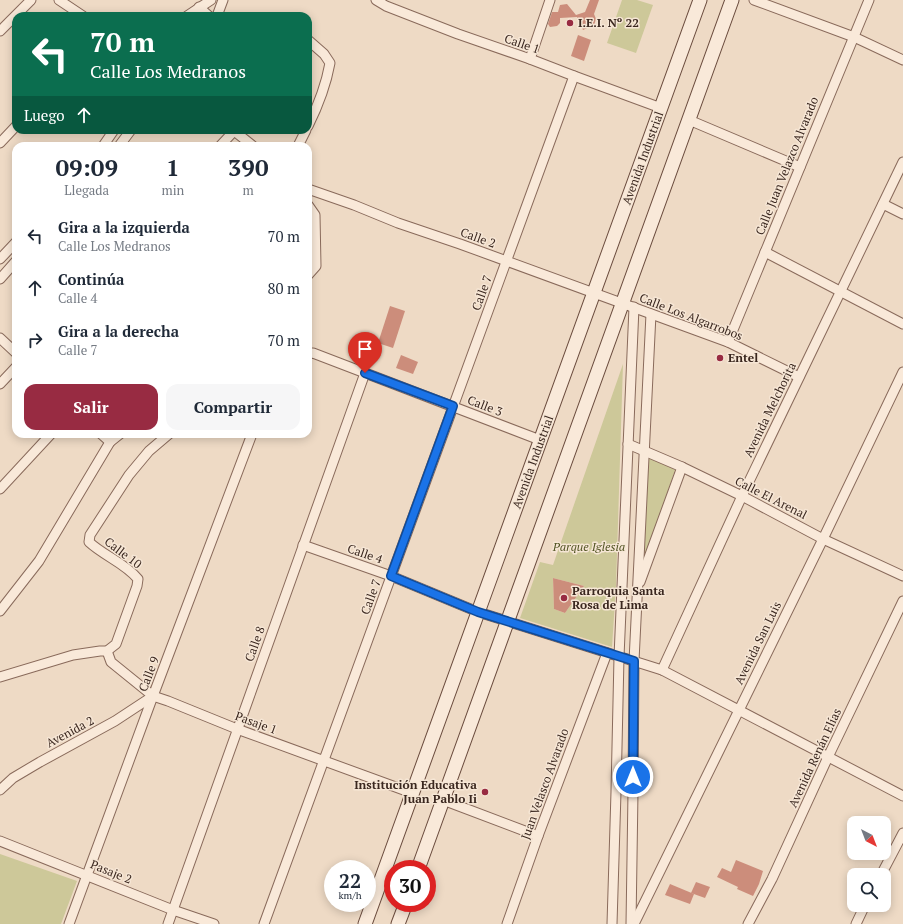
<!DOCTYPE html>
<html lang="es">
<head>
<meta charset="utf-8">
<style>
  :root { --surface:#fff; --page:#f6f6f7; --text:#1f2937; --muted:#747a83; --accent:#982b42 }
  body { margin:0; font-family:"PT Serif",serif; background:var(--page); color:var(--text); height:100vh; display:flex; flex-direction:column; font-size:15px; white-space:nowrap }
  * { box-sizing:border-box; margin:0 }
  p { font-size:13px; color:var(--muted) }
  .icon { flex:none; width:22px; height:22px; fill:none; stroke:currentColor; stroke-width:2; stroke-linecap:round; stroke-linejoin:round }
  .map { position:relative; flex:1; overflow:hidden }
  .details { position:absolute; left:12px; top:142px; width:300px; height:296px; display:flex; flex-direction:column; background:var(--surface); border-radius:12px; box-shadow:0 2px 10px #0003 }
  .details>* { flex:none }
  .top-card { position:absolute; left:12px; top:12px; width:300px; height:122px; border-radius:12px; box-shadow:0 2px 10px #0003; background:#0b6e4f; color:#fff; overflow:hidden }
  .needle { width:26px; rotate:138deg }
  .buttons { position:absolute; left:847px; top:816px; display:grid; gap:8px }
  .buttons a { display:grid; place-items:center; width:44px; height:44px; border-radius:8px; background:var(--surface); box-shadow:0 2px 10px #0003; font-size:20px }
  .speed { position:absolute; left:324px; top:860px; display:flex; gap:8px; font-size:20px; font-weight:700; text-align:center }
  .speed>* { display:grid; place-content:center; width:52px; height:52px; border-radius:50%; background:var(--surface); box-shadow:0 2px 10px #0003; line-height:1 }
  .speed small { font-size:10px; font-weight:400 }
  .speed .limit { border:6px solid #d22; background:#fff; color:#111 }
  .pin { position:absolute; display:grid; place-items:center; width:34px; height:34px; color:#fff; margin:-41px -17px; border-radius:50% 50% 50% 0; rotate:-45deg; box-shadow:0 0 4px #0007 }
  .pin .icon { rotate:45deg }
  .me { position:absolute; width:44px; margin:-22px; rotate:0deg; stroke-linejoin:round; filter:drop-shadow(0 0 3px #0008) }
  .turn { display:flex; align-items:center; gap:14px; height:84px; padding:0 12px; font-size:18px }
  .turn .icon { width:52px; height:52px; stroke-width:2.5 }
  .turn b { display:block; font-size:28px; line-height:34px }
  .then { display:flex; align-items:center; height:38px; padding:0 12px; background:#0003; gap:8px; font-size:15px }
  .eta { display:flex; justify-content:space-evenly; align-items:center; height:68px; text-align:center }
  .eta b { font-size:24px; font-weight:700; line-height:28px }
  .primary-button { display:flex; gap:8px; margin-top:auto; padding:8px 12px }
  .primary-button a { flex:1; height:46px; border-radius:12px; background:var(--accent); color:#fff; font-size:16px; font-weight:700; line-height:46px; text-align:center }
  .primary-button a+a { background:var(--page); color:var(--text) }
  ul { padding:0; list-style:none }
  li { display:flex; align-items:center; gap:12px; height:52px; padding:0 12px }
  li div { flex:1 }
  li b { display:block; font-size:15px }
  li em { font-style:normal }
  .map>svg:first-child { display:block }
  .green { fill:#cdc899; fill-rule:evenodd }
  .building { fill:#cc8d7b }
  .lines { fill:none; stroke-linecap:round; stroke-linejoin:round }
  .street-casing { stroke:#896a5b; stroke-width:11 }
  .secondary-casing { stroke:#6b4c3e; stroke-width:15 }
  .street { stroke:#f9e9d9; stroke-width:9 }
  .secondary { stroke:#f9e9d9; stroke-width:13 }
  .route-casing { stroke:#114b97; stroke-width:10 }
  .route { stroke:#1a73e8; stroke-width:7 }
  .poi-dot { fill:#982b42; stroke:#f6e6d5; stroke-width:1.5 }
  .labels { text-anchor:middle; stroke-width:3; stroke-linejoin:round; paint-order:stroke }
  .poi-label { font-size:12px; font-weight:bold; fill:#3a271f; stroke:#f6e6d5; text-anchor:start }
  .street-label { font-size:12px; fill:#3a271f; stroke:#f6e6d5 }
  .park-label { font-size:12px; font-style:italic; fill:#545626; stroke:#f6e6d5 }
</style>
</head>
<body>
<div class="map">
<svg width="903" height="924" viewBox="0 0 903 924">
  <rect width="100%" height="100%" fill="#eedac5"/>
  <!-- green -->
  <g class="green">
    <polygon points="622,0 637,0 653,5 636,53 607,43"/>
    <path d="M623 364 616 586 612 647 520 618 540 562 553 565ZM553 578 584 586 565 613 554 609Z"/>
    <polygon points="647,456 676,467 641,571"/>
    <polygon points="0,854 77,881 61,924 0,924"/>
  </g>
  <!-- building -->
  <g class="building">
    <polygon points="590,0 599,0 594,14 596,19 594,25 583,30 577,17 560,18 560,23 557,26 550,27 548,24 552,12 558,12 560,5 567,4 576,15 585,12"/>
    <polygon points="578,35 591,40 584,61 571,56"/>
    <polygon points="390,306 405,311 393,348 378,343"/>
    <polygon points="401,355 418,362 413,374 396,368"/>
    <polygon points="553,578 584,586 565,613 554,609"/>
    <polygon points="736,860 763,871 759,884 753,896 737,889 738,887 717,877 722,868 731,872"/>
    <polygon points="696,882 710,887 705,898 691,893"/>
    <polygon points="670,884 694,894 690,904 665,895"/>
  </g>
  <g class="lines">
    <!-- street casing -->
    <g class="street-casing">
      <g id="street">
        <polyline points="59,0 83,16"/>
        <polyline points="376,0 386,6 458,34 530,59 574,76 661,108"/>
        <polyline points="754,0 854,37 903,60"/>
        <polyline points="199,7 209,16"/>
        <polyline points="187,16 211,0"/>
        <polyline points="217,16 223,0"/>
        <polyline points="0,31 31,0"/>
        <path d="M308 40 324 54 330 63C326 85 318 106 308 126"/>
        <polyline points="530,59 550,0"/>
        <polyline points="689,120 800,167"/>
        <polyline points="233,130 253,146"/>
        <polyline points="0,143 16,126"/>
        <polyline points="103,146 114,130"/>
        <polyline points="119,146 131,130"/>
        <polyline points="220,146 235,130"/>
        <polyline points="298,146 306,130"/>
        <polyline points="308,189 354,205 398,223 460,244 728,342 799,377"/>
        <polyline points="883,204 903,214"/>
        <polyline points="308,205 315,215 316,266 308,275"/>
        <polyline points="765,252 903,324"/>
        <polyline points="0,259 16,242"/>
        <polyline points="0,279 16,261"/>
        <polyline points="0,338 16,353"/>
        <polyline points="728,342 869,0"/>
        <polyline points="308,354 313,353 540,440"/>
        <polyline points="0,384 16,367"/>
        <polyline points="101,434 110,442"/>
        <polyline points="628,444 682,467 742,496 823,539 903,576"/>
        <polyline points="0,489 51,434"/>
        <polyline points="303,545 391,576 478,612 662,670 903,796"/>
        <polyline points="640,582 682,467"/>
        <polyline points="0,611 39,561 110,442 120,434"/>
        <polyline points="107,651 111,662 153,696 168,701 237,729 412,793"/>
        <polyline points="662,670 742,496 903,162"/>
        <path d="M0 677 73 655 100 651H107L116 644 137 586 138 579C125 563 104 556 89 542L90 535 129 475 149 451 169 434"/>
        <polyline points="0,790 13,778 40,762 115,721 153,696"/>
        <polyline points="443,800 538,836"/>
        <polyline points="0,841 173,910 214,924"/>
        <polyline points="881,875 903,833"/>
        <polyline points="69,924 153,696 252,434"/>
        <polyline points="168,924 365,373"/>
        <polyline points="264,924 574,76"/>
        <polyline points="507,924 538,836 607,653"/>
        <polyline points="612,924 616,792 619,657 634,307"/>
        <polyline points="631,924 633,792 634,661 651,314"/>
        <polyline points="634,924 823,539 903,372"/>
        <polyline points="748,924 772,879 828,757 903,601"/>
        <polyline points="856,924 865,905"/>
      </g>
    </g>
    <!-- secondary casing -->
    <g class="secondary-casing">
      <g id="secondary">
        <polyline points="418,869 732,0"/>
        <polyline points="365,924 700,0"/>
        <polyline points="398,924 406,903"/>
      </g>
    </g>
    <!-- street -->
    <use href="#street" class="street"/>
    <!-- secondary -->
    <use href="#secondary" class="secondary"/>
  </g>
  <g class="lines">
    <!-- route casing -->
    <g class="route-casing">
      <polyline id="route" points="365,373 453,406 391,576 478,612 634,661 633,777"/>
    </g>
    <!-- route -->
    <use href="#route" class="route"/>
  </g>
  <!-- markers -->
  <g class="poi-dot">
    <circle cx="570" cy="23" r="4"/>
    <circle cx="720" cy="358" r="4"/>
    <circle cx="564" cy="598" r="4"/>
    <circle cx="485" cy="792" r="4"/>
  </g>
  <g class="labels">
    <!-- poi labels -->
    <g class="poi-label">
      <text x="578" y="27">I.E.I. Nº 22</text>
      <text x="728" y="362">Entel</text>
      <text x="572" y="595">Parroquia Santa<tspan x="572" dy="14">Rosa de Lima</tspan></text>
      <text x="477" y="789" text-anchor="end">Institución Educativa<tspan x="477" dy="14">Juan Pablo Ii</tspan></text>
    </g>
    <!-- street labels -->
    <g class="street-label">
      <text transform="translate(522 44) rotate(19)" y="4">Calle 1</text>
      <text transform="translate(643 158) rotate(-70)" y="4">Avenida Industrial</text>
      <text transform="translate(787 166) rotate(-68)" y="4">Calle Juan Velazco Alvarado</text>
      <text transform="translate(478 238) rotate(20)" y="4">Calle 2</text>
      <text transform="translate(482 293) rotate(-70)" y="4">Calle 7</text>
      <text transform="translate(691 317) rotate(21)" y="4">Calle Los Algarrobos</text>
      <text transform="translate(485 406) rotate(21)" y="4">Calle 3</text>
      <text transform="translate(770 410) rotate(-64)" y="4">Avenida Melchorita</text>
      <text transform="translate(533 462) rotate(-70)" y="4">Avenida Industrial</text>
      <text transform="translate(771 498) rotate(27)" y="4">Calle El Arenal</text>
      <text transform="translate(123 553) rotate(37)" y="4">Calle 10</text>
      <text transform="translate(365 554) rotate(19)" y="4">Calle 4</text>
      <text transform="translate(371 597) rotate(-70)" y="4">Calle 7</text>
      <text transform="translate(758 643) rotate(-64)" y="4">Avenida San Luis</text>
      <text transform="translate(255 644) rotate(-70)" y="4">Calle 8</text>
      <text transform="translate(149 674) rotate(-69)" y="4">Calle 9</text>
      <text transform="translate(256 723) rotate(20)" y="4">Pasaje 1</text>
      <text transform="translate(70 732) rotate(-28)" y="4">Avenida 2</text>
      <text transform="translate(815 758) rotate(-65)" y="4">Avenida Renán Elías</text>
      <text transform="translate(545 784) rotate(-70)" y="4">Juan Velasco Alvarado</text>
      <text transform="translate(111 872) rotate(22)" y="4">Pasaje 2</text>
    </g>
    <!-- park labels -->
    <g class="park-label">
      <text x="589" y="551">Parque Iglesia</text>
    </g>
  </g>
</svg>
<div class="buttons">
<a><svg class="needle" viewBox="-14 -14 28 28"><path d="M0-13l5 13h-10z" fill="#e53935"/><path d="M0 13l5-13h-10z" fill="#747a83"/></svg></a>
<a><svg class="icon" aria-label="search" viewBox="0 0 24 24"><circle cx="10" cy="10" r="6"/><path d="M15 15l6 6"/></svg></a>
</div>
<div class="speed"><div>22<small>km/h</small></div><div class="limit">30</div></div>
<div class="pin" style="left:365px;top:373px;background:#d93025"><svg class="icon" aria-label="arrive" viewBox="0 0 24 24"><path d="M6 21V4h12l-3 4 3 4H6"/></svg></div>
<svg class="me" style="left:633px;top:777px" viewBox="-20 -20 40 40"><circle r="17" fill="#1a73e8" stroke="#fff" stroke-width="3"/><path d="M0-11L8 9 0 5-8 9z" fill="#fff"/></svg>
<div class="top-card">
<div class="turn"><svg class="icon" aria-label="left" viewBox="0 0 24 24"><path d="M17 20v-9H6M10 6l-5 5 5 5"/></svg><div><b>70 m</b>Calle Los Medranos</div></div>
<div class="then">Luego<svg class="icon" aria-label="ahead" viewBox="0 0 24 24"><path d="M12 20V5M6 11l6-6 6 6"/></svg></div>
</div>
<section class="details">
<div class="eta">
<div><b>09:09</b><p>Llegada</p></div>
<div><b>1</b><p>min</p></div>
<div><b>390</b><p>m</p></div>
</div>
<ul>
<li><svg class="icon" aria-label="left" viewBox="0 0 24 24"><path d="M17 20v-9H6M10 6l-5 5 5 5"/></svg><div><b>Gira a la izquierda</b><p>Calle Los Medranos</p></div><em>70 m</em></li>
<li><svg class="icon" aria-label="ahead" viewBox="0 0 24 24"><path d="M12 20V5M6 11l6-6 6 6"/></svg><div><b>Continúa</b><p>Calle 4</p></div><em>80 m</em></li>
<li><svg class="icon" aria-label="right" viewBox="0 0 24 24"><path d="M7 20v-9h11M14 6l5 5-5 5"/></svg><div><b>Gira a la derecha</b><p>Calle 7</p></div><em>70 m</em></li>
</ul>
<div class="primary-button"><a>Salir</a><a>Compartir</a></div>
</section>
</div>
</body>
</html>
